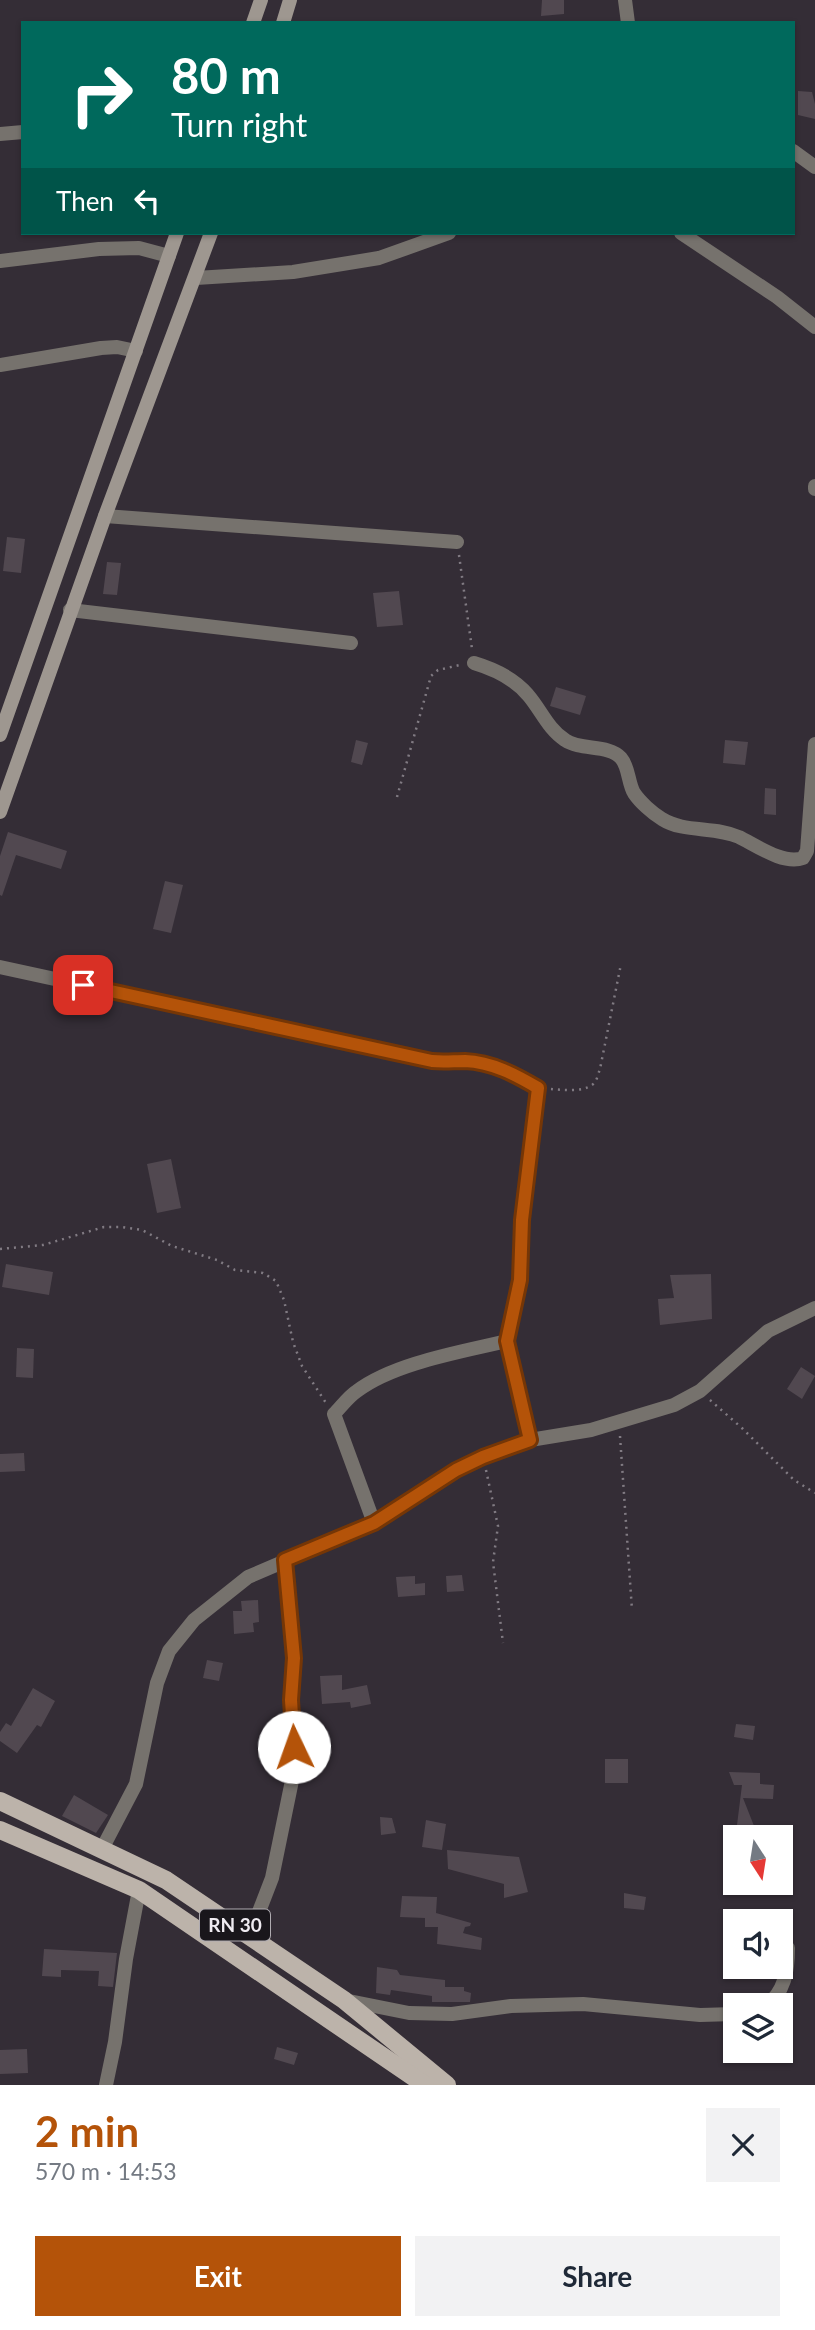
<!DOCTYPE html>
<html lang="en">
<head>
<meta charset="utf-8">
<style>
  :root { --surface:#fff; --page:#f2f2f3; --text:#1f2937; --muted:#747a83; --accent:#b45309 }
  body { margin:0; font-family:Lato,sans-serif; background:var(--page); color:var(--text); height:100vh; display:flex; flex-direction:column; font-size:26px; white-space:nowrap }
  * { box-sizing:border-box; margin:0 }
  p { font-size:23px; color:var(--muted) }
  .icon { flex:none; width:38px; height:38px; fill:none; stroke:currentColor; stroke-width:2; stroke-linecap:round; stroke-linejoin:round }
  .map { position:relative; height:2085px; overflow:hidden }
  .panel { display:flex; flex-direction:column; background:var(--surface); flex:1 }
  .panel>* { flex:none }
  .hud { position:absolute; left:21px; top:21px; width:774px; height:214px; border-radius:0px; box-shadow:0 2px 5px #0004; background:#00695c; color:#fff; overflow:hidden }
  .needle { width:46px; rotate:168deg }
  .tools { position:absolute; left:723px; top:1825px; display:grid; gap:14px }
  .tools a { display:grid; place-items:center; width:70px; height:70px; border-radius:0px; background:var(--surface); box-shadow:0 2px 5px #0004; font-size:35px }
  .pin { position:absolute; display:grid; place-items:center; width:60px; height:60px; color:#fff; margin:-30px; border-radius:14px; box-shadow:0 4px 10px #0006 }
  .me { position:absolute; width:77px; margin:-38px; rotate:357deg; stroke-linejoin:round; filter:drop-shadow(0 0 5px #0008) }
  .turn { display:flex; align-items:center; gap:24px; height:147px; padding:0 35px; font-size:32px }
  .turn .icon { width:91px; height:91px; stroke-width:2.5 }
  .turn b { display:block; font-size:49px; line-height:60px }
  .then { display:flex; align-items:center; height:66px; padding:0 35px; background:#0003; gap:14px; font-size:26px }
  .round { display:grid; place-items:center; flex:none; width:74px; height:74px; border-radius:0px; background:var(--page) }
  .summary { display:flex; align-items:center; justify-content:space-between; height:119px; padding:0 35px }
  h1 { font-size:42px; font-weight:700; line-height:52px; color:var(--accent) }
  .cta { display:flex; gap:14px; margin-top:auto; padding:14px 35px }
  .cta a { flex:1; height:80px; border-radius:0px; background:var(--accent); color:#fff; font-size:28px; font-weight:700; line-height:80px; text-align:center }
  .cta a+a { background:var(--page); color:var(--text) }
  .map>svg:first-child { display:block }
  .building { fill:#514850 }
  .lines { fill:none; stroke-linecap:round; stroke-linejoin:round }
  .path { stroke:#817b83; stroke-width:2.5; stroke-dasharray:2 5; stroke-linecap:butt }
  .street { stroke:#76726d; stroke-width:14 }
  .secondary { stroke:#9e9790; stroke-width:14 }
  .primary { stroke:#bcb3aa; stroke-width:18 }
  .route-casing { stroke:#753606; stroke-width:18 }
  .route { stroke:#b45309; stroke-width:12 }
  .labels { text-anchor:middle; stroke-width:5; stroke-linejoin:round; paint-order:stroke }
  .shield { fill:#19161b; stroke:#afabb1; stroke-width:2 }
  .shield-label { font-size:19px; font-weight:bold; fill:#efebf1 }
</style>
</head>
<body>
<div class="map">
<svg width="815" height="2085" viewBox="0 0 815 2085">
  <rect width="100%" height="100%" fill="#342d36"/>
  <!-- building -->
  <g class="building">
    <polygon points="542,0 564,0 564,14 541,16"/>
    <polygon points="798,91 812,92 815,104 815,119 798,115"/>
    <polygon points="7,537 25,539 21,573 3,571"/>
    <polygon points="107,562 121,563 117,595 103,594"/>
    <polygon points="399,591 403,625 377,627 373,593"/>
    <polygon points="556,687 586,696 580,715 550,706"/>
    <polygon points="356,740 368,743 362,765 351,762"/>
    <polygon points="725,740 748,742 745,765 723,763"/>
    <polygon points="765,788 776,789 776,815 764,814"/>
    <polygon points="8,832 67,851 61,869 16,855 2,896 0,895 0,856"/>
    <polygon points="165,881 183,885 171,933 153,929"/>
    <polygon points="171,1159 181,1208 157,1213 147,1164"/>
    <polygon points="6,1264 53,1272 49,1295 2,1287"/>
    <polygon points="711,1274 712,1319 660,1325 658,1299 674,1298 670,1275"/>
    <polygon points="17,1348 34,1349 33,1378 16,1377"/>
    <polygon points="801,1367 815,1376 802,1399 787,1389"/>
    <polygon points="24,1453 25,1471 0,1472 0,1454"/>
    <polygon points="462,1575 464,1591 447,1592 446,1576"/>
    <polygon points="415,1576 415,1584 425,1583 425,1595 398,1597 396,1577"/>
    <polygon points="258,1600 259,1622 253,1623 254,1632 234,1634 233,1611 242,1611 241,1601"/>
    <polygon points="207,1660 223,1663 219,1681 203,1678"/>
    <polygon points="342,1675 342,1690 367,1685 371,1704 351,1708 350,1702 322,1704 320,1676"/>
    <polygon points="33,1688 55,1701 41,1727 37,1725 17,1753 0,1741 0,1732 6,1723 11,1726"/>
    <polygon points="736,1724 755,1726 753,1740 734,1737"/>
    <rect x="605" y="1759" width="23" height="24"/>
    <polygon points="729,1772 760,1773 760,1784 774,1785 773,1799 743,1798 758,1836 736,1833 742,1785 734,1785"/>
    <polygon points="74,1795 108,1815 96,1833 62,1816"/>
    <polygon points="380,1817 392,1818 396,1833 381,1835"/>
    <polygon points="426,1820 446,1824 442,1850 422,1847"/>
    <polygon points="447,1850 519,1857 528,1892 504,1898 504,1884 448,1869"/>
    <polygon points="624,1893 646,1897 644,1910 624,1908"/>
    <polygon points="402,1896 437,1897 436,1913 471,1923 470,1926 465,1927 463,1933 482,1938 481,1950 437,1944 438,1927 425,1927 425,1918 400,1917"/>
    <polygon points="44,1949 117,1953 113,1987 98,1986 99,1971 61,1970 61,1977 42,1976"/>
    <polygon points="377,1967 397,1970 400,1975 445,1980 445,1987 464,1987 464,1991 471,1993 470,2002 432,2002 432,1996 391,1990 390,1995 376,1993"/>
    <polygon points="277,2047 298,2053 294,2065 274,2059"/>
    <polygon points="27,2049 28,2073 0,2074 0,2050"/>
  </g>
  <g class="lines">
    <!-- path -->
    <g class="path">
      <polyline points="459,555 472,649"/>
      <polyline points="397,797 431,676 438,670 460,665"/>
      <path d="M551 1089C562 1090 583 1092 592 1085 597 1082 598 1074 600 1069L621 964"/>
      <polyline points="0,1249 43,1245 104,1227 122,1227 142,1230 172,1246 217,1260 235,1270 263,1273 276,1281 284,1300 293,1342 302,1366 326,1403"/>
      <polyline points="710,1400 743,1429 794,1480 815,1493"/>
      <polyline points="620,1436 632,1610"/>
      <polyline points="486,1470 498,1526 493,1562 503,1643"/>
    </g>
    <!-- street -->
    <g class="street">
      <polyline points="625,0 628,23"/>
      <polyline points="0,134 23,132"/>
      <polyline points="793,151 815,167"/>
      <polyline points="681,233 777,297 815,327"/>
      <polyline points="0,261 99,249 139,248 169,256"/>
      <polyline points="196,278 293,272 379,258 449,233"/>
      <polyline points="0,365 101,348 117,347 136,351"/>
      <polyline points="815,486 815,489"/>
      <polyline points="105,516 457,542"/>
      <polyline points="70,610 351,643"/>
      <path d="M474 663C494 669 514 678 528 695 541 710 548 729 565 740 581 751 608 744 621 758 629 767 628 783 634 793 640 802 652 813 662 819 684 833 715 826 739 837 757 846 784 865 803 858L807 851 815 744"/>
      <path d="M0 967 432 1061C443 1062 454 1061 465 1061 492 1062 516 1075 538 1088L522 1220 520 1280 507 1341 530 1440"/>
      <path d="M374 1523 334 1414C341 1407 348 1397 357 1391 394 1363 461 1352 507 1341"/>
      <polyline points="102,1849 136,1784 157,1683 169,1651 194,1620 248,1577 374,1523 456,1470 483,1456 530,1440 591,1430 674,1405 700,1391 768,1331 815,1308"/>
      <polyline points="250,1935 272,1878 295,1766 291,1700 294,1658 285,1560"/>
      <polyline points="344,2000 409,2013 452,2014 511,2006 583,2004 700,2015 735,2014"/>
      <path d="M765 2006C785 1993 788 1970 788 1948"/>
      <polyline points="106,2085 115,2042 126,1959 139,1890"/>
    </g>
    <!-- secondary -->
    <g class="secondary">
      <polyline points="253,23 261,0"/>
      <polyline points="283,23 290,0"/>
      <polyline points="0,735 177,233"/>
      <polyline points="0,812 105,516 211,233"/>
    </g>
    <!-- primary -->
    <g class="primary">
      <polyline points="0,1801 166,1880 344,2000 447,2085"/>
      <polyline points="0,1830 139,1890 425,2085"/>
    </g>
  </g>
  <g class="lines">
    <!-- route casing -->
    <g class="route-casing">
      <path id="route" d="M83 985 432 1061C443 1062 454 1061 465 1061 492 1062 516 1075 538 1088L522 1220 520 1280 507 1341 530 1440 483 1457 456 1470 374 1523 285 1560 294 1658 291 1700 294 1747"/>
    </g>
    <!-- route -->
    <use href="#route" class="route"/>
  </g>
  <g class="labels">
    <!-- shield labels -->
    <rect class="shield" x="200" y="1909.5" width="70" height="31" rx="5"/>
    <g class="shield-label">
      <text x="235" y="1932">RN 30</text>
    </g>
  </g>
</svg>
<div class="tools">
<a><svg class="needle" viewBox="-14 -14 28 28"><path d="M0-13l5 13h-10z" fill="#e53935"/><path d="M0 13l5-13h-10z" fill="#747a83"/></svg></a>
<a><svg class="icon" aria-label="sound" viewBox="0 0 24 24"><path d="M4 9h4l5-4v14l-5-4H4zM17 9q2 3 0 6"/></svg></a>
<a><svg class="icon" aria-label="layers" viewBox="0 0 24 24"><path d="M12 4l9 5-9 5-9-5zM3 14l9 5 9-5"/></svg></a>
</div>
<div class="pin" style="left:83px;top:985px;background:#d93025"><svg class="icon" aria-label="arrive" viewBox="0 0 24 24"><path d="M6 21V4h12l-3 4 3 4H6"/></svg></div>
<svg class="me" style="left:294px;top:1747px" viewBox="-20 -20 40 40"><circle r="19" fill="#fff"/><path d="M0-13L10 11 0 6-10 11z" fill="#b45309"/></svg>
<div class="hud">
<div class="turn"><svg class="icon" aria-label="right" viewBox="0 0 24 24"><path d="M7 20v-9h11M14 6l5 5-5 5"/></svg><div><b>80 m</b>Turn right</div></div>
<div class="then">Then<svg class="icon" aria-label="left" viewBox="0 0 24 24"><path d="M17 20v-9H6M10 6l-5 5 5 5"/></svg></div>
</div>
</div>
<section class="panel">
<div class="summary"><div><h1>2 min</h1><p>570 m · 14:53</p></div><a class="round"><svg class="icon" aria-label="close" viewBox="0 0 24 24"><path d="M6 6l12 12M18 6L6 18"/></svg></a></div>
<div class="cta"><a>Exit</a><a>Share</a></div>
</section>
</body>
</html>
